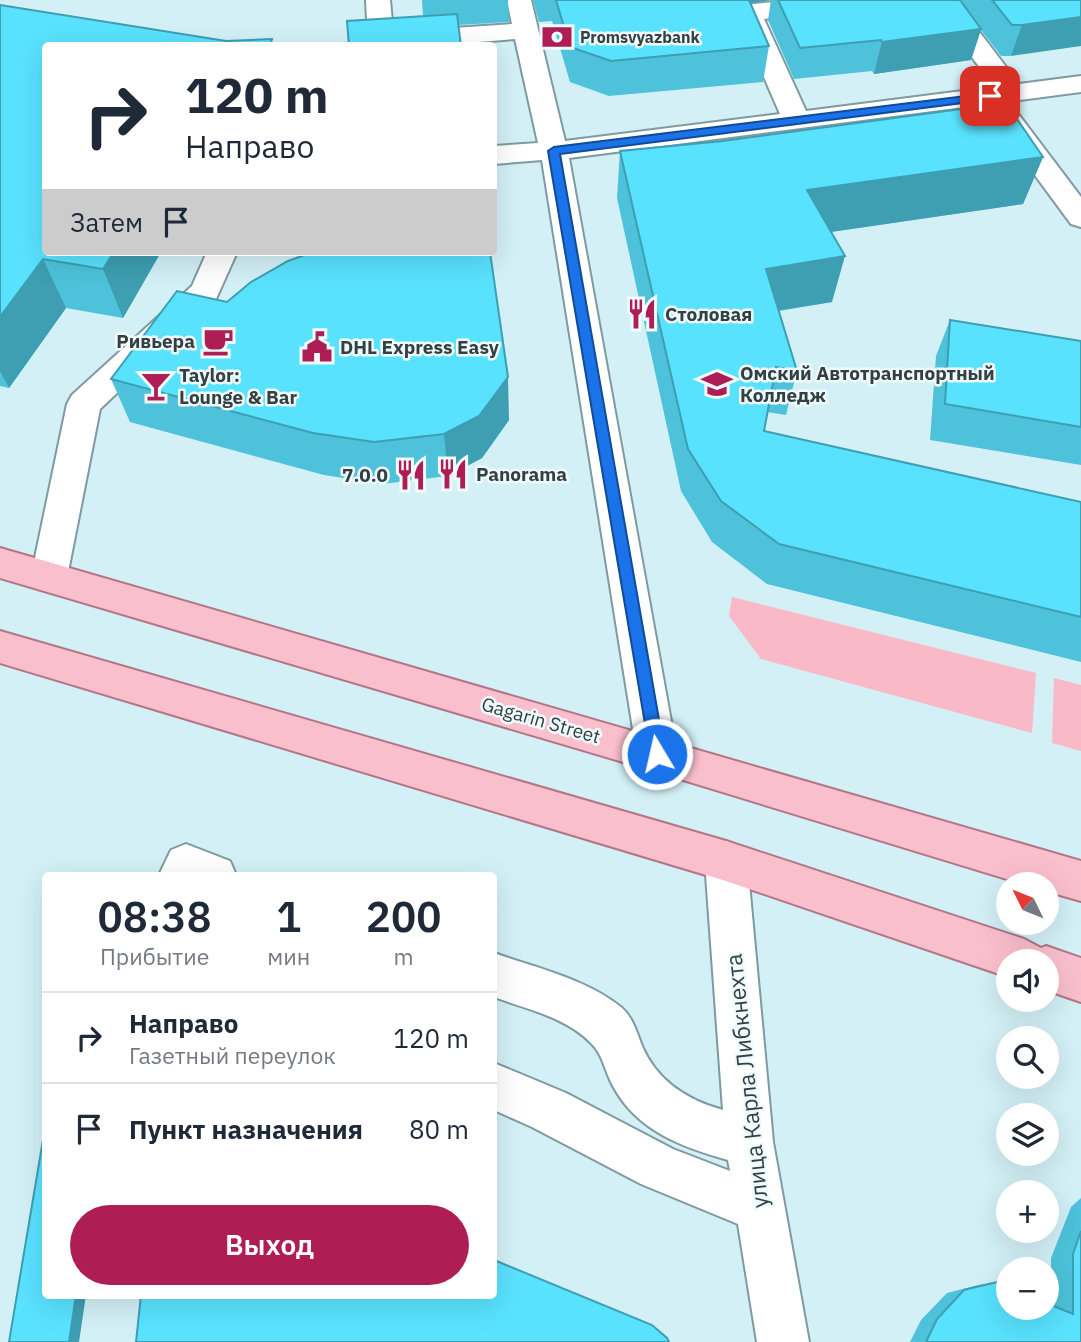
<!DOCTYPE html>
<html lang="ru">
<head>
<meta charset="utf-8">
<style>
  :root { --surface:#fff; --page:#f2f2f3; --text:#1f2937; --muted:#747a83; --line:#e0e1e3; --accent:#ae1e54 }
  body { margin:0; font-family:"IBM Plex Sans",sans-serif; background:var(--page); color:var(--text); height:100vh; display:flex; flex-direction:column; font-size:26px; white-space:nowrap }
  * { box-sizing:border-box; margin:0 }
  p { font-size:23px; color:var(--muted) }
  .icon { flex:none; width:38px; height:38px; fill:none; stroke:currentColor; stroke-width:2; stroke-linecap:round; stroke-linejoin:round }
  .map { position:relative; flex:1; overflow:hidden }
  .sheet { position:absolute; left:42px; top:872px; width:455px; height:427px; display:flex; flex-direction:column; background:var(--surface); border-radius:7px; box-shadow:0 7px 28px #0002 }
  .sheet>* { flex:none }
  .top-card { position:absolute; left:42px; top:42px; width:455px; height:214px; border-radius:7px; box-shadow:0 7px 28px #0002; background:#fff; color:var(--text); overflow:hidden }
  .needle { width:46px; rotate:313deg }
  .fabs { position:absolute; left:996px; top:872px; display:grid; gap:14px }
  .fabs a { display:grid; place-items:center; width:63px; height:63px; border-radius:50%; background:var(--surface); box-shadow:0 7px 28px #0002; font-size:35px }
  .pin { position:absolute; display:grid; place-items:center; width:60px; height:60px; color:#fff; margin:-30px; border-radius:14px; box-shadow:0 4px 10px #0006 }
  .me { position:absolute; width:77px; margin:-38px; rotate:351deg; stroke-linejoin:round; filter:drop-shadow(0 0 5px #0008) }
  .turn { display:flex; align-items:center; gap:24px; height:147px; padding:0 28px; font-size:32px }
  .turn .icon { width:91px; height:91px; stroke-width:2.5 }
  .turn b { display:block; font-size:49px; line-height:60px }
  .then { display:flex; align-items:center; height:66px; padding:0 28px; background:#0003; gap:14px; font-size:26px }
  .eta { display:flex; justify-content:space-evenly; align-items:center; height:119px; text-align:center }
  .eta b { font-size:42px; font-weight:600; line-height:49px }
  .action { display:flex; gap:14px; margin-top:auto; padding:14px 28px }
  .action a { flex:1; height:80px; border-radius:42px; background:var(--accent); color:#fff; font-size:28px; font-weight:600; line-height:80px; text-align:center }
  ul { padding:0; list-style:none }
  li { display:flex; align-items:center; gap:21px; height:91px; padding:0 28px; border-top:2px solid var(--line) }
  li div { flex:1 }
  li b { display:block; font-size:26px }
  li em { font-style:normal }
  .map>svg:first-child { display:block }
  .green { fill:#fab9c7 }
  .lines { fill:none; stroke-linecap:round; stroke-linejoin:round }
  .minor-casing { stroke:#7f9aa0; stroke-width:4 }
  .major-casing { stroke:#b27686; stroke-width:4 }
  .minor { fill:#fff; fill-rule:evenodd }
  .major { fill:#fabfcd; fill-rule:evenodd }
  .wall { fill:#4dc2da }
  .shaded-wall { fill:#3e9eb2 }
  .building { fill:#59e2fe; stroke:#3e9eb2; stroke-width:2 }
  .route { fill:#1a73e8; stroke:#114b97; stroke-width:2 }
  .labels { text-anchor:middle; stroke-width:5; stroke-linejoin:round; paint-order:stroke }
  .far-poi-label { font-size:16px; font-weight:bold; fill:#333f41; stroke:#effafd; text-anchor:start }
  .poi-label { font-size:19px; font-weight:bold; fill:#333f41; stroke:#effafd; text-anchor:start }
  .street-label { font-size:19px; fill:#333f41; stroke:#effafd }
  .near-street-label { font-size:23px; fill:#333f41; stroke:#effafd }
</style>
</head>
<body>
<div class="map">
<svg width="1081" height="1342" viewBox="0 0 1081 1342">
  <rect width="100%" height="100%" fill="#d3f0f7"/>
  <!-- green -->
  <g class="green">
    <polygon points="732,597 1036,673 1032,733 761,659 729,616"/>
    <polygon points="1054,678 1081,685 1081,751 1052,743"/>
  </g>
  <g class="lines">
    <!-- minor casing -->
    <g class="minor-casing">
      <g id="minor">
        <path d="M366 0H390L393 32 512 24 507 0H531L565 141 780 114 740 22 702 27 693 24 689 19 693 14C750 0 810 0 868 0L865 5 856 7 764 19 806 111 994 87 946 22 950 17 959 14 968 17 1019 84 1081 76V92L569 158 677 754 671 767 657 772 643 767 637 754 542 160 494 164V146L538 143 515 39 427 46H371L368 41Z"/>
        <polygon points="1009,113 1019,115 1081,197 1081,227 1071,224 995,121 999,115"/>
        <polygon points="207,252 237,252 216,299 100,409 67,577 62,588 49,592 36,588 31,577 67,404 72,395 192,286"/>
        <path d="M726 841 741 847 747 861 773 1142 809 1342H757L738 1224 641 1184 532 1127 494 1110V1063L566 1093 673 1149 730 1171 728 1160C682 1147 637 1131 613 1086 605 1072 603 1054 591 1043 566 1017 526 1009 494 997V953C536 968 587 979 622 1008 633 1018 637 1033 642 1046 657 1081 687 1100 723 1110L705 861 711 847Z"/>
        <polygon points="186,844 230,861 236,875 159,875 171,850"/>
      </g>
    </g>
    <!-- major casing -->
    <g class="major-casing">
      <g id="major">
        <polygon points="0,548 1081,861 1081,901 1046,891 1046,884 1023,884 657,772 0,578"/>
        <polygon points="0,631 726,841 1024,939 1041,948 1046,946 1081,958 1081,1002 1046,990 1046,961 1008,961 1008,977 726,881 0,663"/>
      </g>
    </g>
    <!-- minor -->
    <use href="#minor" class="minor"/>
    <!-- major -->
    <use href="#major" class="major"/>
  </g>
  <!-- wall -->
  <g class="wall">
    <polygon points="422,0 508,0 509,22 458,25 423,16"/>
    <polygon points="533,0 1081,0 1011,56 1001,56 981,30 971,60 874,74 872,71 794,79 768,20 771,0 750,3 769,46 763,82 609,96 570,82 552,21 539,22"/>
    <polygon points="0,5 46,46 46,252 161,252 123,318 66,308 9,388 0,386"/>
    <polygon points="620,151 1043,157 1023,204 831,232 832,302 779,311 797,371 786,415 767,412 764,431 1081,502 1081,662 767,584 712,542 681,491 617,198"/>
    <polygon points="227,302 509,420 482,458 448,476 382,484 324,475 130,422 111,379"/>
    <polygon points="950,320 1081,341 1081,465 930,440 936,356"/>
    <polygon points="1081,1198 1081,1342 910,1342 921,1320 947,1293 978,1285 997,1282 1051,1305 1051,1258 1071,1207"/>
  </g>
  <!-- shaded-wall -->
  <g class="shaded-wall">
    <polygon points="633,0 771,0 636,18"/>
    <polygon points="1081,17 1081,46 1011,56 1022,25"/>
    <polygon points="981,29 971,60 874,74 882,42"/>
    <polygon points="1043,157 1023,204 796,237 807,190"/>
    <polygon points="114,252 161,252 123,318 103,269"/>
    <polygon points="845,256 832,302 756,314 766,269"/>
    <polygon points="43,259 66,308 9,388 0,371 0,317"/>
    <polygon points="508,377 509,420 482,458 448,476 444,434"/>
    <polygon points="76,1295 86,1295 79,1342 69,1342"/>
  </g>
  <!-- building -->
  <g class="building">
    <polygon points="556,0 749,0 769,46 611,61 570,47"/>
    <polygon points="778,0 960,0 981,29 882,42 881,40 800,48"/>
    <polygon points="992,0 1081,0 1081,17 1022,25 1012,25"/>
    <polygon points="0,5 226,41 272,39 270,46 46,46 46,252 114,252 103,269 43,259 0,317"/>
    <polygon points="457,14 461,46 349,46 347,21"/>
    <polygon points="1006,103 1043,157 807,190 845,256 766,269 797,371 776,367 764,431 1081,502 1081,617 779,544 721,501 688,449 620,151 723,141"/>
    <polygon points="313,252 490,252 508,377 479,416 444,434 374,442 313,433 111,379 177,291 227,302 251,282 288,261"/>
    <polygon points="950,320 1081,341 1081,427 945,404"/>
    <polygon points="46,1122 46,1295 76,1295 69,1342 9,1342"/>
    <polygon points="1081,1231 1081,1342 926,1342 937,1319 964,1290 997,1282 1008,1287 1008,1307 1046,1307 1046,1303 1073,1314 1073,1254"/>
    <polygon points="494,1260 652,1325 667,1338 669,1342 136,1342 141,1295 494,1295"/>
  </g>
  <!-- route -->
  <polygon class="route" points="990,93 996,96 994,99 560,154 665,754 663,759 657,761 651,759 548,151 554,147"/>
  <!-- icons -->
  <defs>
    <g id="bank-bare" transform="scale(2.415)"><path d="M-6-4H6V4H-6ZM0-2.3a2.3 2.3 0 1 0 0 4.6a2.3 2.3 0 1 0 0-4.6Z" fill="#ae1e54" stroke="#effafd" stroke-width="2.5" paint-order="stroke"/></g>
    <g id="restaurant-bare" transform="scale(2.415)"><path d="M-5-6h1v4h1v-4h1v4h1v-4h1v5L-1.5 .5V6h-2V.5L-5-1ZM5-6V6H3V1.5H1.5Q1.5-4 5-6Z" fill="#ae1e54" stroke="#effafd" stroke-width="2.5" paint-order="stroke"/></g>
    <g id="cafe-bare" transform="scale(2.415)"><path d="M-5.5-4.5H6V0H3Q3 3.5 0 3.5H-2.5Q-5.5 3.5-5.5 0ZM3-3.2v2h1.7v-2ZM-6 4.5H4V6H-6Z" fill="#ae1e54" stroke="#effafd" stroke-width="2.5" paint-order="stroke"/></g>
    <g id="civic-bare" transform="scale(2.415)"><path d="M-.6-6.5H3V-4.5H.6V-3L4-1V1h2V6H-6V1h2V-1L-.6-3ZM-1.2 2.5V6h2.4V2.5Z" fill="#ae1e54" stroke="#effafd" stroke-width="2.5" paint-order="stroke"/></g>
    <g id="university-bare" transform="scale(2.415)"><path d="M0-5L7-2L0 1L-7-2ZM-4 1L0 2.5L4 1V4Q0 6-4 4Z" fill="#ae1e54" stroke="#effafd" stroke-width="2.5" paint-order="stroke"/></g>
    <g id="bar-bare" transform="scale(2.415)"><path d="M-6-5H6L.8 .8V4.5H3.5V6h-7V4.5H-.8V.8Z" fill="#ae1e54" stroke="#effafd" stroke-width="2.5" paint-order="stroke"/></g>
  </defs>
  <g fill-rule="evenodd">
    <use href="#bank-bare" x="557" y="37"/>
    <use href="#restaurant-bare" x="642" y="314"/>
    <use href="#cafe-bare" x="218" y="341"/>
    <use href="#civic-bare" x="317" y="347"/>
    <use href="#university-bare" x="717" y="384"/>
    <use href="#bar-bare" x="156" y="386"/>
    <use href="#restaurant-bare" x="453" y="474"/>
    <use href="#restaurant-bare" x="411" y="475"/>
  </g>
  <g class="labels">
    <!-- far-poi labels -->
    <g class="far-poi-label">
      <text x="580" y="43">Promsvyazbank</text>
    </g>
    <!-- poi labels -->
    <g class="poi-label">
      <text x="665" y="321">Столовая</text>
      <text x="195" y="348" text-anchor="end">Ривьера</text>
      <text x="340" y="354">DHL Express Easy</text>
      <text x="740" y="380">Омский Автотранспортный<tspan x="740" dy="22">Колледж</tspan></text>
      <text x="179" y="382">Taylor:<tspan x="179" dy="22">Lounge &amp; Bar</tspan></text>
      <text x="476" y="481">Panorama</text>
      <text x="388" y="482" text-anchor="end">7.0.0</text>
    </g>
    <!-- street labels -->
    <g class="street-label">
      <text transform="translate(541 720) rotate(16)" y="7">Gagarin Street</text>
    </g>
    <!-- near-street labels -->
    <g class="near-street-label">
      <text transform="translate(747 1081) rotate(-96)" y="8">улица Карла Либкнехта</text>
    </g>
  </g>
</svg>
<div class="fabs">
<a><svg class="needle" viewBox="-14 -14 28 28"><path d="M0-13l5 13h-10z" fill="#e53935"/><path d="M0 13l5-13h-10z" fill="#747a83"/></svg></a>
<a><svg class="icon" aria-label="sound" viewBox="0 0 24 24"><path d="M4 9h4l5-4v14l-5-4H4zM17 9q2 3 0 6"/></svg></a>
<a><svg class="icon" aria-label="search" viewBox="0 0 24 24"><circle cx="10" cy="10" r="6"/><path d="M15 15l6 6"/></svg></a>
<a><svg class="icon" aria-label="layers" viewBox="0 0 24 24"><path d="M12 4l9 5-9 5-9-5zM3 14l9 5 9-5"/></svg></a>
<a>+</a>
<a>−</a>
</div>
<div class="pin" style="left:990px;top:96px;background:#d93025"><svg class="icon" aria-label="arrive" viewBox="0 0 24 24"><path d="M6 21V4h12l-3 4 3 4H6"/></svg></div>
<svg class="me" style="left:657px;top:754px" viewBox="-20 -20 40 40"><circle r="17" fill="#1a73e8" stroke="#fff" stroke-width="3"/><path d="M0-11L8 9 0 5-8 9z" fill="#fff"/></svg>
<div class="top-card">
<div class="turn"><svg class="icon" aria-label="right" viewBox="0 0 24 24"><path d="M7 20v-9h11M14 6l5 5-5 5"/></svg><div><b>120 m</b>Направо</div></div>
<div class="then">Затем<svg class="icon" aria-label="arrive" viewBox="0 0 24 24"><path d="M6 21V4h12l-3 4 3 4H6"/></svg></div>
</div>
<section class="sheet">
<div class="eta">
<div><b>08:38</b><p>Прибытие</p></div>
<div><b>1</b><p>мин</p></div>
<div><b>200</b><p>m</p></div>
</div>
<ul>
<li><svg class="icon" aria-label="right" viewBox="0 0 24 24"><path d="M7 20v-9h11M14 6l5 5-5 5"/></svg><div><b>Направо</b><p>Газетный переулок</p></div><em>120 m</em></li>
<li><svg class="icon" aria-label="arrive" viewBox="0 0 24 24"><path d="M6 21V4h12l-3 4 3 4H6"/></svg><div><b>Пункт назначения</b></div><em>80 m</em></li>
</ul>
<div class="action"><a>Выход</a></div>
</section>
</div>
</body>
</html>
